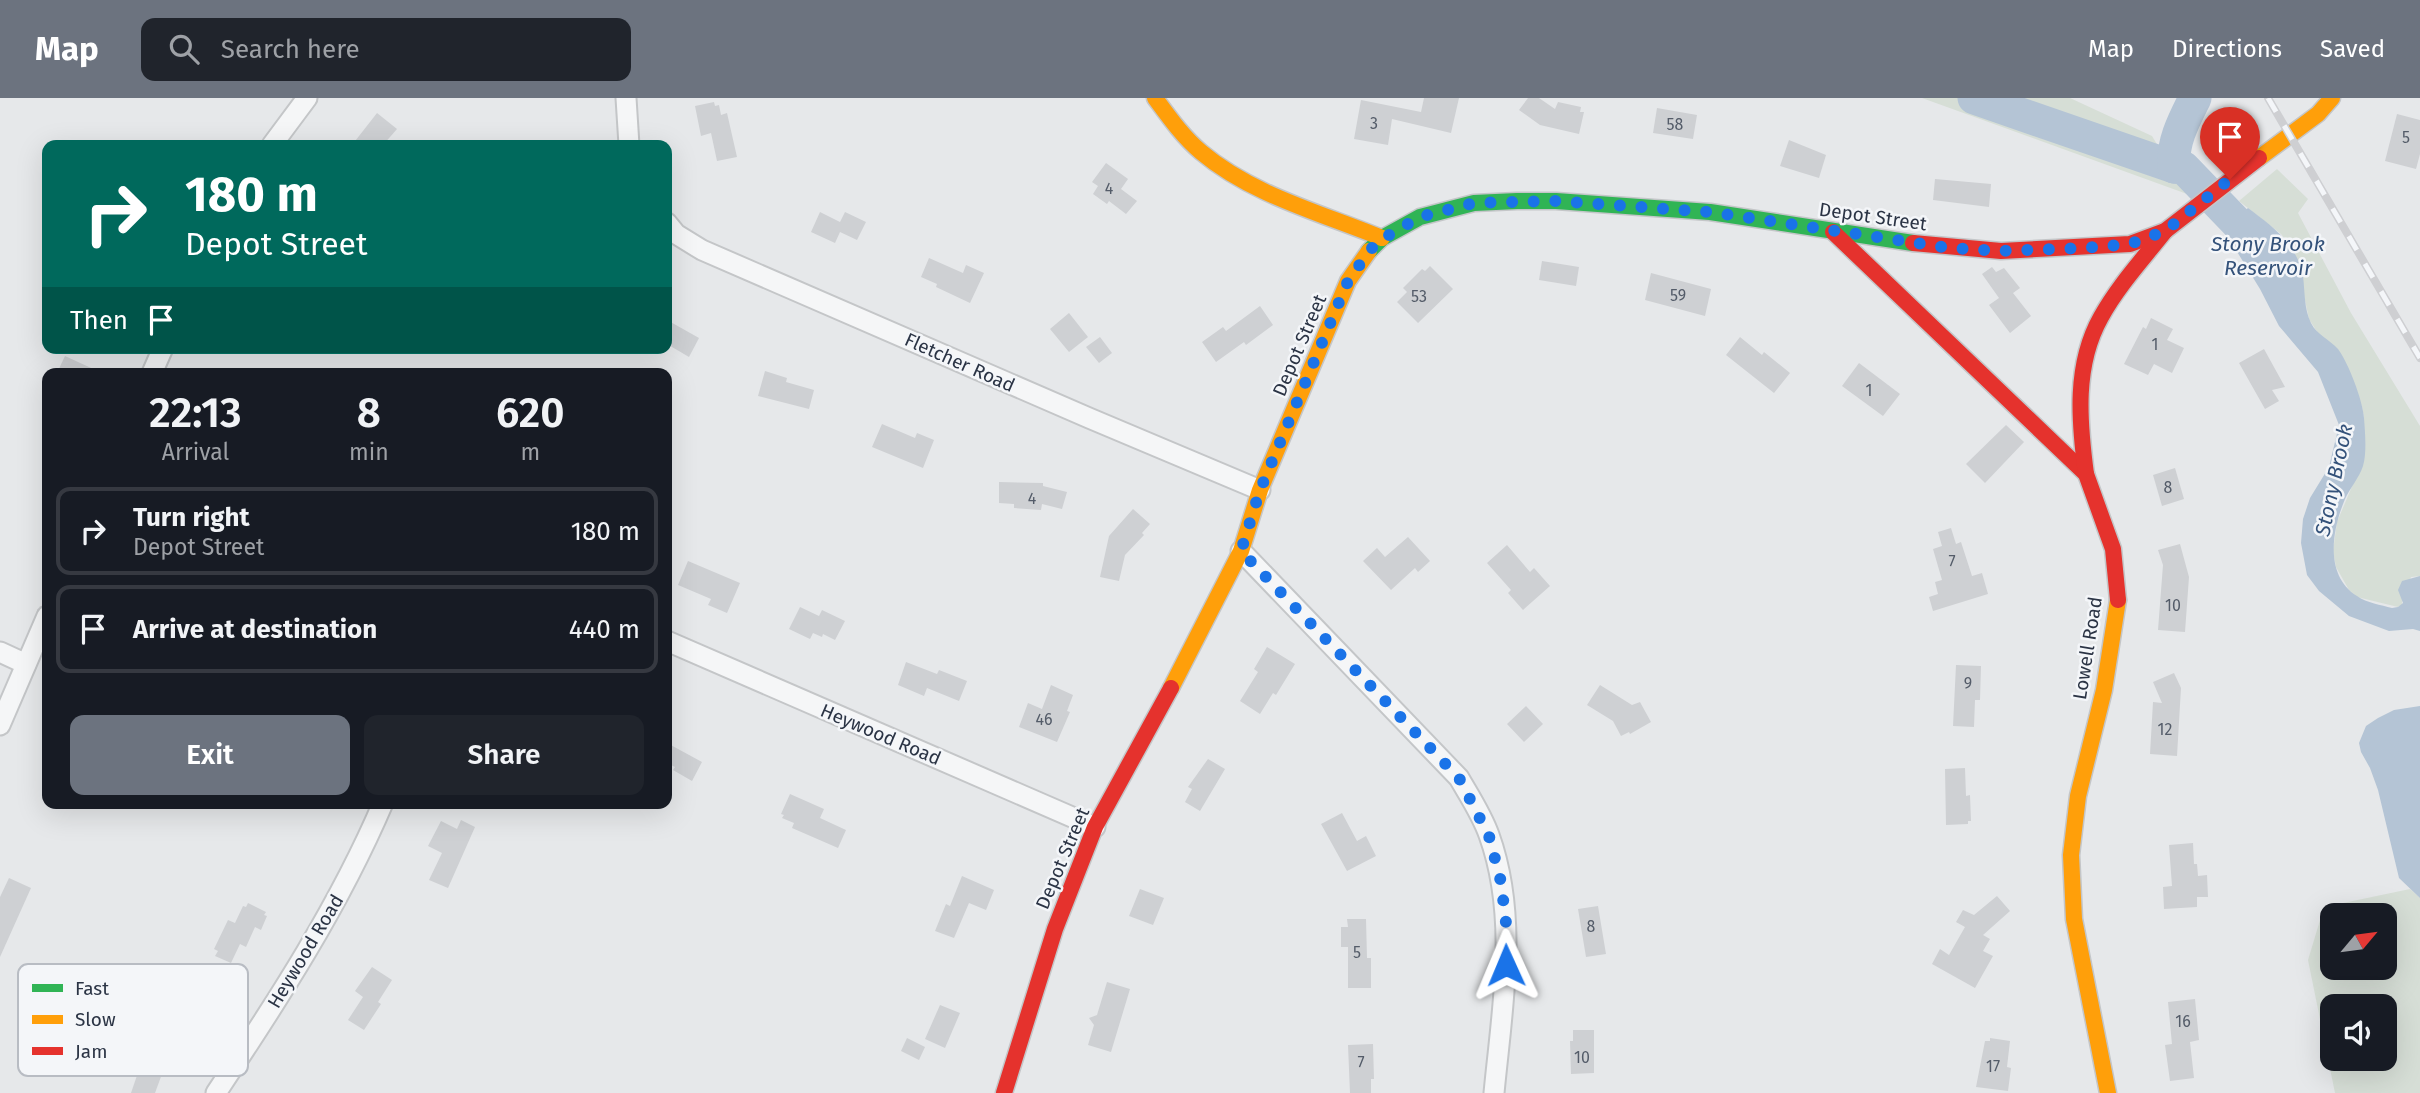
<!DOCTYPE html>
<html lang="en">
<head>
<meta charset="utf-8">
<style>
  :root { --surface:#171b24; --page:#20242c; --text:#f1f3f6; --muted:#9ea1a6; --line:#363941; --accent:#6c737f }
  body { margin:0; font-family:"Fira Sans",sans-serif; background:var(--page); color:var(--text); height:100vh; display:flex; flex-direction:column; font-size:26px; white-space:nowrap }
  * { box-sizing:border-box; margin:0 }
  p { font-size:23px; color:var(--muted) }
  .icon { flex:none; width:38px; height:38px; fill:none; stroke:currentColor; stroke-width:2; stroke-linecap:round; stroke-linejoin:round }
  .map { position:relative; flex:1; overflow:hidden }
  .drawer { position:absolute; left:42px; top:270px; width:630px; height:441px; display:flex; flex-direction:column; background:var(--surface); border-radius:14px; box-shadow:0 7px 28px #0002 }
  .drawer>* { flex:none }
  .guide { position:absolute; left:42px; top:42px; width:630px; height:214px; border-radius:14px; box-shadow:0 7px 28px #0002; background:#00695c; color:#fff; overflow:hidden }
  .needle { width:46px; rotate:61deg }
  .fabs { position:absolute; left:2320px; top:805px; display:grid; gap:14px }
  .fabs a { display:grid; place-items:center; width:77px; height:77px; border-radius:14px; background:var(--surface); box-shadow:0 7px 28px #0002; font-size:35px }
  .pin { position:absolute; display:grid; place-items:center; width:60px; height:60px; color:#fff; margin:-72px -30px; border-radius:50% 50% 50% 0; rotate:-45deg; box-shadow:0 0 7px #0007 }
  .pin .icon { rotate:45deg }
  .me { position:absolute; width:77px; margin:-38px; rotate:359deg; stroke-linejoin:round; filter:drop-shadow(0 0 5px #0008) }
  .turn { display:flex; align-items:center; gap:24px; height:147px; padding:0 28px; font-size:32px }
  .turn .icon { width:91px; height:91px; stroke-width:2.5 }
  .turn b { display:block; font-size:49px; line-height:60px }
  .then { display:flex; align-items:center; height:66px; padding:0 28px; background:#0003; gap:14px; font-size:26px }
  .eta { display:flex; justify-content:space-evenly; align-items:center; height:119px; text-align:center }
  .eta b { font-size:42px; font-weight:600; line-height:49px }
  .action { display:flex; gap:14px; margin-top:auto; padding:14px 28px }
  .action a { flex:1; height:80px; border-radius:14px; background:var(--accent); color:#fff; font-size:28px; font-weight:600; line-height:80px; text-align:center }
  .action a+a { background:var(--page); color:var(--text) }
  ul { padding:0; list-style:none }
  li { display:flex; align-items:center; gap:21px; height:88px; margin:0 14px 10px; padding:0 14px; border:4px solid var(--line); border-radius:14px }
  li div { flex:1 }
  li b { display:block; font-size:26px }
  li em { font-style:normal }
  header { display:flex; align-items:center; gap:42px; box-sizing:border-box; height:98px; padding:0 35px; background:var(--accent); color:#fff }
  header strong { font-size:33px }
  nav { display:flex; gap:38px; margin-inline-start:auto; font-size:24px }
  .search { width:490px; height:63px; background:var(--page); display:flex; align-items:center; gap:18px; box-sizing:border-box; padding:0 24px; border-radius:14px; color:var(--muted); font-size:26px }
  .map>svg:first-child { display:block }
  .green { fill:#d6ded6; fill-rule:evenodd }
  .water { fill:#b4c4d5 }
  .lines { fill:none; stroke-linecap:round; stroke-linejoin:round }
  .river { stroke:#b4c4d5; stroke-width:33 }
  .building { fill:#ced0d3 }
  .street-casing { stroke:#c4c6c8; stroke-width:23 }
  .fast-casing { stroke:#c4c6c8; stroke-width:19 }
  .slow-casing { stroke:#c4c6c8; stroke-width:19 }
  .jam-casing { stroke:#c4c6c8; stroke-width:19 }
  .street { stroke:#f5f6f7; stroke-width:19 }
  .fast { stroke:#30b455; stroke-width:16 }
  .slow { stroke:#ff9f0a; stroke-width:16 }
  .jam { stroke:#e5322d; stroke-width:16 }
  .rail-casing { stroke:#cecfd2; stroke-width:8 }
  .rail { stroke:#f4f6f9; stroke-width:5; stroke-dasharray:16; stroke-linecap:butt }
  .route { stroke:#1a73e8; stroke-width:12; stroke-dasharray:0 21.6 }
  .labels { text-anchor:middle; stroke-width:5; stroke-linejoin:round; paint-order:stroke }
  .number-label { font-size:16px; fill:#545c69 }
  .street-label { font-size:19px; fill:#2b3445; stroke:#f4f6f9 }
  .water-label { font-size:21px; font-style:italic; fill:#34527a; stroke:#f4f6f9 }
  .key { fill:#f4f6f9; stroke:#b8bcc3; stroke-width:2 }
  .key-label { font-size:19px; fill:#2b3445 }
</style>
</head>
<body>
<header>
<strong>Map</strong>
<div class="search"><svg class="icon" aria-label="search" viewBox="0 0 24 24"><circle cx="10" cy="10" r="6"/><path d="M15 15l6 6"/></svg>Search here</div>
<nav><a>Map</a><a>Directions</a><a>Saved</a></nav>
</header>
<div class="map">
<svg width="2420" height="995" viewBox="0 0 2420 995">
  <rect width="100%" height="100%" fill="#e6e8ea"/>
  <!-- green -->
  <g class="green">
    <polygon points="1922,0 2070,0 2152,38 2187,96"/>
    <polygon points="2277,71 2308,101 2298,115 2351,215 2420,328 2420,478 2411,479 2402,501 2402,507 2398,509 2357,499 2349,492 2336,469 2333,453 2337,424 2364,360 2364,319 2362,309 2339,253 2319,237 2309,221 2296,160 2291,149 2281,136 2239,103"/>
    <path d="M2410 791 2420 800V995H2335L2308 862 2324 809ZM2333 817H2385V870H2333ZM2333 908H2385V961H2333Z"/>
  </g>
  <!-- water -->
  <g class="water">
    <path d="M2248 110C2272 128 2297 146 2303 178 2305 194 2304 211 2311 225 2317 237 2329 241 2338 251 2348 264 2363 303 2364 320 2365 334 2367 354 2363 368 2359 380 2350 390 2345 401 2332 432 2324 477 2357 498 2367 505 2381 507 2392 510L2398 509 2403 505 2398 492 2402 483 2420 478V533L2413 531 2389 533 2349 518 2319 493 2307 477 2301 445 2303 421 2310 400 2329 369 2339 327 2318 274 2279 228 2260 191 2223 131Z"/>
    <polygon points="2420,608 2420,800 2399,780 2378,692 2370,670 2361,654 2359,645 2366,628 2378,620 2394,612"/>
  </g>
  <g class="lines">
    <!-- river -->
    <g class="river">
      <polyline points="1974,0 2174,69 2184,70 2264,153"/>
      <path d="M2174 69C2172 44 2184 22 2195 0"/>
    </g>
  </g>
  <!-- building -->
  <g class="building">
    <polygon points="1424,0 1459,0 1451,35 1392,21 1388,47 1354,41 1361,2 1421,14"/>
    <polygon points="1528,0 1539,0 1555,11 1558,4 1581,9 1580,14 1584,14 1579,36 1540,27 1519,12"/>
    <polygon points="714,4 715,8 719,7 721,17 727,15 737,59 717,63 711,35 701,38 695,8"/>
    <polygon points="1657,10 1697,17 1693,41 1653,35"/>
    <polygon points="377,15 397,31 383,47 352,47"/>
    <polygon points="2397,16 2420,22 2420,56 2416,71 2385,63"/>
    <polygon points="1789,42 1826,57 1819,80 1780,68"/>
    <polygon points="1106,65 1128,81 1121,91 1137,103 1126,116 1109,103 1107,106 1093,96 1098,88 1092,84"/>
    <polygon points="1935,81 1991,86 1989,109 1933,102"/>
    <polygon points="820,114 840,124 845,114 866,124 857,142 840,134 835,145 811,134"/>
    <polygon points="929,160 963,175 966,167 984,175 970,205 936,189 937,186 921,179"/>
    <polygon points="1542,163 1579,169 1576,188 1539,182"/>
    <polygon points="1430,168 1453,191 1418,225 1397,204 1407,194 1403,190 1422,171 1425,173"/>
    <polygon points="1992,169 1996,174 2004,170 2020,190 2013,195 2031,218 2010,235 1989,207 1999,200 1982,176"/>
    <polygon points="1651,175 1711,191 1705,218 1645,202"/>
    <polygon points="1260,208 1273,227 1246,247 1244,244 1216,264 1202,244 1223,229 1226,233"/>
    <polygon points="1069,215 1088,239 1069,254 1050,231"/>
    <polygon points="2151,220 2173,231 2167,242 2184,250 2172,275 2154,266 2148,277 2124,266 2143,229 2146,231"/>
    <polygon points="667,222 699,240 689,259 667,246"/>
    <polygon points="1100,239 1112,255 1099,265 1086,249"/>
    <polygon points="1740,239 1762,257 1764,254 1790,275 1774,295 1726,257"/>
    <polygon points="2264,251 2285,289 2272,292 2279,303 2265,311 2239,265"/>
    <polygon points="65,258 102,275 57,275"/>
    <polygon points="1859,265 1900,296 1883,318 1842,288"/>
    <polygon points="765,273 787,280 786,284 814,292 809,311 758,298"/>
    <polygon points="882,326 915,340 917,335 934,342 923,370 872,349"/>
    <polygon points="2006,327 2024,344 1985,385 1966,366"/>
    <polygon points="2175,370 2184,401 2162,408 2153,377"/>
    <polygon points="999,384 1043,385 1043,388 1067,394 1062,411 1042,406 1041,412 1014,410 1014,406 999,405"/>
    <polygon points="1133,411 1150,426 1142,435 1144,437 1125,457 1119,483 1100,479 1109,438"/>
    <polygon points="1951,430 1956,446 1961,444 1972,478 1982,475 1988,496 1933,513 1929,499 1938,496 1935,484 1942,482 1933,451 1942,448 1938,434"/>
    <polygon points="1408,439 1430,463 1418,474 1415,470 1391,492 1363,463 1377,450 1385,459"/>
    <polygon points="2180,446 2189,479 2185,534 2158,532 2163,467 2158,452"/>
    <polygon points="1507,447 1530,474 1534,470 1550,488 1523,512 1508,495 1511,492 1487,465"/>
    <polygon points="688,463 740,485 727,515 708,507 711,501 678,487"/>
    <polygon points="800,509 819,518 822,512 845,523 835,542 823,536 822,539 813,535 810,541 789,531"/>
    <polygon points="1267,549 1295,566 1276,597 1273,595 1260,616 1240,603 1258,574 1254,571"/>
    <polygon points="906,564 937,576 939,572 967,583 959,603 927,590 924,598 898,587"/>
    <polygon points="1956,567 1981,568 1980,602 1975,602 1974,629 1953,628"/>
    <polygon points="2174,575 2181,590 2177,658 2150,656 2153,604 2162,605 2153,584"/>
    <polygon points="1051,587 1073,597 1067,613 1070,614 1057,644 1019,629 1028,605 1042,611"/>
    <polygon points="1600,587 1632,607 1640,604 1651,624 1630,636 1629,634 1621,638 1613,623 1587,607"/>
    <polygon points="1526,608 1543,626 1524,644 1507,626"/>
    <polygon points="667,645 702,664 692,683 673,672 675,669 667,665"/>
    <polygon points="1208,661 1225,671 1200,713 1185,704 1192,691 1188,689"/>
    <polygon points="1965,670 1966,698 1970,697 1971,723 1968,723 1968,726 1946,727 1945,671"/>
    <polygon points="790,696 824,711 820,720 846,732 838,750 792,730 794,725 782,720 784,717 781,716"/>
    <polygon points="1342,715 1357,743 1366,738 1376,758 1347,773 1321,726"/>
    <polygon points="461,722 475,729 448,790 429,782 442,755 428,748 441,723 457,731"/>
    <polygon points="2193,745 2194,766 2197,766 2198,778 2207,777 2208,799 2197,799 2197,809 2164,811 2163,789 2172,788 2169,747"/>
    <polygon points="962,778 994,792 986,812 969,805 954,840 935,833 946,806 950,808"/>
    <polygon points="9,780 31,790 0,859 0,799"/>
    <polygon points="1140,791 1164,800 1153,827 1129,818"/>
    <polygon points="1997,798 2010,813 1983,837 1990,841 1983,853 1993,858 1975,890 1932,866 1940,851 1949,857 1965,829 1956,824 1963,812 1974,817"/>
    <polygon points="248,805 266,814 264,817 267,818 261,832 255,829 246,849 240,846 231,865 215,858 218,853 214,851 228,822 235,825 243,808 246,809"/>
    <polygon points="1598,808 1606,856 1586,859 1578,811"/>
    <polygon points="1347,821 1366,821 1367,860 1371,860 1371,890 1348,890 1348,849 1341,849 1341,829 1348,829"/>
    <polygon points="372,869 392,882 378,904 381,906 364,932 348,922 363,899 355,893"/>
    <polygon points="1107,884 1130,891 1111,954 1088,947 1094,927 1089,920 1097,917"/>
    <polygon points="2195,901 2199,942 2190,944 2194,980 2170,983 2165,947 2172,946 2168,904"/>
    <polygon points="940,907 960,915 945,950 925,941"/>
    <polygon points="1573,932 1594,932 1594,975 1571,976 1570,943 1573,943"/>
    <polygon points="907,940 925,949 919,962 901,953"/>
    <polygon points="1990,940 2010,943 2007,969 2011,970 2008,993 1976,989 1985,943 1990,943"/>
    <polygon points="1373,946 1374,981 1371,981 1371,995 1350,995 1348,947"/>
    <polygon points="144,957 166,965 155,995 131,995"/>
  </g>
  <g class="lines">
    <!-- street casing -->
    <g class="street-casing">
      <g id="street">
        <polyline points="626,0 629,47"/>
        <polyline points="272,47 307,0"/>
        <polyline points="667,125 676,136 702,152 1089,320 1260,392"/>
        <polyline points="152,275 163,250"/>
        <path d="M1241 453 1459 680C1470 699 1482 717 1489 737 1519 820 1502 910 1494 995"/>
        <polyline points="667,543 1095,729"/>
        <polyline points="0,554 26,566"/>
        <polyline points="0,627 47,518"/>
        <path d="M216 995C278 902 339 808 383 705"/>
      </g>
    </g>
    <!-- fast casing -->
    <g class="fast-casing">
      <polyline id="fast" points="1369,153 1382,140 1420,119 1474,105 1517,103 1556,103 1710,114 1913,145"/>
    </g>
    <!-- slow casing -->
    <g class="slow-casing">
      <g id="slow">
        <path d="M1155 0C1169 19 1183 39 1201 54 1252 97 1321 115 1382 140"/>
        <polyline points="2259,60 2318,16 2332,0"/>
        <polyline points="1171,590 1241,453 1260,392 1348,183 1369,153"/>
        <polyline points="2108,995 2074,821 2071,757 2078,698 2104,592 2118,502"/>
      </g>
    </g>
    <!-- jam casing -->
    <g class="jam-casing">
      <g id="jam">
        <polyline points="1833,134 2086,376 2113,451 2118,502"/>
        <polyline points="1913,145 2001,153 2130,146 2165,133 2259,60"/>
        <path d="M2086 376C2079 323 2074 267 2101 219 2118 188 2143 161 2165 133"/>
        <polyline points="1004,995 1055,831 1095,729 1171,590"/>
      </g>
    </g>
    <!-- street -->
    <use href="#street" class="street"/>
    <!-- fast -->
    <use href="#fast" class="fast"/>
    <!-- slow -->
    <use href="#slow" class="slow"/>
    <!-- jam -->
    <use href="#jam" class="jam"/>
    <!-- rail casing -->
    <g class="rail-casing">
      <polyline id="rail" points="2268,0 2420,260"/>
    </g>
    <!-- rail -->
    <use href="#rail" class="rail"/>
  </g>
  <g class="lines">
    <!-- route -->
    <polyline class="route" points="1506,867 1506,825 1501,784 1489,738 1459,680 1241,453 1260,392 1348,183 1371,151 1382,141 1420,119 1474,105 1556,103 1710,114 1950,150 2001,153 2084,150 2130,146 2165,133 2230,81"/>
  </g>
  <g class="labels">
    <!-- number labels -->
    <g class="number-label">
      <text x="1374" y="31">3</text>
      <text x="1675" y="32">58</text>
      <text x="2406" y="45">5</text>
      <text x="1109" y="96">4</text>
      <text x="1678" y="203">59</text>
      <text x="1419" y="204">53</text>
      <text x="2155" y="252">1</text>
      <text x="1869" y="298">1</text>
      <text x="2168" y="395">8</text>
      <text x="1032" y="406">4</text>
      <text x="1952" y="469">7</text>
      <text x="2173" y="513">10</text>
      <text x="1968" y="591">9</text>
      <text x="1044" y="627">46</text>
      <text x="2165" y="637">12</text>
      <text x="1591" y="834">8</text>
      <text x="1357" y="860">5</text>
      <text x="2183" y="929">16</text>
      <text x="1582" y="965">10</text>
      <text x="1361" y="970">7</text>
      <text x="1993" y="974">17</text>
    </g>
    <!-- street labels -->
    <g class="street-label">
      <text transform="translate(1873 118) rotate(8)" y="7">Depot Street</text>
      <text transform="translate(1299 247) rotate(-67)" y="7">Depot Street</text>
      <text transform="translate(960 264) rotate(24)" y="7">Fletcher Road</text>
      <text transform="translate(2087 550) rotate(-81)" y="7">Lowell Road</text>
      <text transform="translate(881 636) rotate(23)" y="7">Heywood Road</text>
      <text transform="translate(1062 760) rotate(-67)" y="7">Depot Street</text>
      <text transform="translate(305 853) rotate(-59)" y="7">Heywood Road</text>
    </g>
    <!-- water labels -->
    <g class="water-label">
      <text x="2268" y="153">Stony Brook<tspan x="2268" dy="24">Reservoir</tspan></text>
      <text transform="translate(2334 382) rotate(-78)" y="7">Stony Brook</text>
    </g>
  </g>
  <!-- legend -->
  <rect x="18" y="866" width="230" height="112" rx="10" class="key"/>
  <rect x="32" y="886" width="31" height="8" fill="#30b455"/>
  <rect x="32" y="917" width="31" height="9" fill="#ff9f0a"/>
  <rect x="32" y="949" width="31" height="8" fill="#e5322d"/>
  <g class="key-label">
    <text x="75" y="897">Fast</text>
    <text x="75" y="928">Slow</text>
    <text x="75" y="960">Jam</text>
  </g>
</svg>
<div class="fabs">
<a><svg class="needle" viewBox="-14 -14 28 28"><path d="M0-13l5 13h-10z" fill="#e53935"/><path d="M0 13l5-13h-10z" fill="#9ea1a6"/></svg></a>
<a><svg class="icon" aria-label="sound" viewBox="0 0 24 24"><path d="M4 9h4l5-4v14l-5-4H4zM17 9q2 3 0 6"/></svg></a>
</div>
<div class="pin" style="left:2230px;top:81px;background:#d93025"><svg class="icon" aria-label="arrive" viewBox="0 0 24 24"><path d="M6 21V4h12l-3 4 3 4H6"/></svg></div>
<svg class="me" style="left:1506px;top:867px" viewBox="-20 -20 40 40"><path d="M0-17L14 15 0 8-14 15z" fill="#1a73e8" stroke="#fff" stroke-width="4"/></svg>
<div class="guide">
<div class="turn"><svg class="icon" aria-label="right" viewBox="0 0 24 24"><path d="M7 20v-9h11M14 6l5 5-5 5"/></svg><div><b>180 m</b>Depot Street</div></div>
<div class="then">Then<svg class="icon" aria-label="arrive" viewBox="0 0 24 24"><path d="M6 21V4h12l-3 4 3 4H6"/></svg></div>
</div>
<section class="drawer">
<div class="eta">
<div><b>22:13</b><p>Arrival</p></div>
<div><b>8</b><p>min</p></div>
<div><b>620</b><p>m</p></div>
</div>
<ul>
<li><svg class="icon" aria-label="right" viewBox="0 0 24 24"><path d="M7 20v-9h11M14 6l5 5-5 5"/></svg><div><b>Turn right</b><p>Depot Street</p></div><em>180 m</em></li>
<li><svg class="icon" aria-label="arrive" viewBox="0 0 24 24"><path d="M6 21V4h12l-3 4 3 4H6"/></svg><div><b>Arrive at destination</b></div><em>440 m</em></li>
</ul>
<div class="action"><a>Exit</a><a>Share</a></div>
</section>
</div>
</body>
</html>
